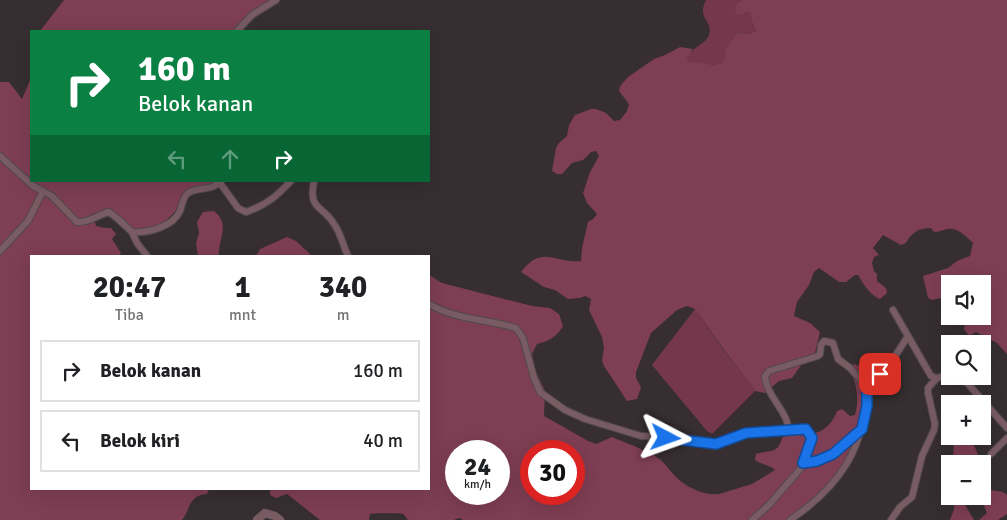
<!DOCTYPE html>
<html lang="id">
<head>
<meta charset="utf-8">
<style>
  :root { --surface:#fff; --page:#f2f2f2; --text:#202124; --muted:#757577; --line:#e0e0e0 }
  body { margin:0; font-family:Signika,sans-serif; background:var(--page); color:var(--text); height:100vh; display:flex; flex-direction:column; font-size:19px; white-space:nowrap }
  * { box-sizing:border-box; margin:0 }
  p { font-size:16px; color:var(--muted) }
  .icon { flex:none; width:28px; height:28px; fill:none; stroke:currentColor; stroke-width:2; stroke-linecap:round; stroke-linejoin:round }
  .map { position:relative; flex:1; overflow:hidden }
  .sheet { position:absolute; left:30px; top:255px; width:400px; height:235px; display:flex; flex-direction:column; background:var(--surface); border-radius:0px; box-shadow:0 5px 20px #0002 }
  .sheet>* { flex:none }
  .top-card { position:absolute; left:30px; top:30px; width:400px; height:152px; border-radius:0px; box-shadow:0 5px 20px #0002; background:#0b8043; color:#fff; overflow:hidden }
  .fabs { position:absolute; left:941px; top:275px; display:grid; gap:10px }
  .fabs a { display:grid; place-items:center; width:50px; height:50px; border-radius:0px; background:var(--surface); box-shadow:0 5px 20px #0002; font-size:25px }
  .speed { position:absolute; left:445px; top:440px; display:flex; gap:10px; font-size:25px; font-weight:700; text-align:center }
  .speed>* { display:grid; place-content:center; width:65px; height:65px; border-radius:50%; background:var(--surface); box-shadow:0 5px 20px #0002; line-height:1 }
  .speed small { font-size:12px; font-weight:400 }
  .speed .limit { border:8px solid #d22; background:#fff; color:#111 }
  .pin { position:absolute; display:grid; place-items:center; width:42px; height:42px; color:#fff; margin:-21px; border-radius:10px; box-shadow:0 2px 8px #0006 }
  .me { position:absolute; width:55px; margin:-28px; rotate:94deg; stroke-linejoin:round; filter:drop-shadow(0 0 4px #0008) }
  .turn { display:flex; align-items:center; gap:18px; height:105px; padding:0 25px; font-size:22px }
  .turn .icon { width:65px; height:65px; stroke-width:2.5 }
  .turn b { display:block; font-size:35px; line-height:42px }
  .lanes { display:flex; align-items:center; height:48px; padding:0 25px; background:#0003; justify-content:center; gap:25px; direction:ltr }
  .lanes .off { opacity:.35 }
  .eta { display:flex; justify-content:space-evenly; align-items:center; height:85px; text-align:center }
  .eta b { font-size:30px; font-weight:800; line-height:35px }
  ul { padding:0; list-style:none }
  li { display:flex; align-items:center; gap:15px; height:62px; margin:0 10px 8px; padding:0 15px; border:2px solid var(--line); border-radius:0px }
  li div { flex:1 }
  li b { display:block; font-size:19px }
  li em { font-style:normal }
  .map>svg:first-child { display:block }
  .green { fill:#74374c }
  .forest { fill:#7e3e53; fill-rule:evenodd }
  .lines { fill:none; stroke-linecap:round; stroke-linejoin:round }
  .minor-casing { stroke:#51494b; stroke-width:8 }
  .tertiary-casing { stroke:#51494b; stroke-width:9 }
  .minor { stroke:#795b64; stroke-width:6 }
  .tertiary { stroke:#795b64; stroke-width:8 }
  .route-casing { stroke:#114b97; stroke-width:12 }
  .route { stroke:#1a73e8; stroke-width:9 }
</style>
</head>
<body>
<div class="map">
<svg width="1007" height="520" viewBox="0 0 1007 520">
  <rect width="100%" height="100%" fill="#362e30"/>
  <!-- green -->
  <g class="green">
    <path d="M706 0H742L737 3 745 12 750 13 752 22 756 31 748 34 737 33 726 47 724 58 721 63 716 65 695 64 690 62 687 58C692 47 707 43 709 35 714 21 696 19 706 0Z"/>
    <polygon points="695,309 722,348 755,391 712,434 707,431 652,365"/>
  </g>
  <!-- forest -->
  <g class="forest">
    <polygon points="64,0 272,0 250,13 233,31 40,31"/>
    <path d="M742 0H1007V354L997 343 976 332 969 336 964 329 966 322 963 316H982V284H950V296L932 300 928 298 923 276 948 268 957 261 970 256 973 243C966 236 957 227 947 229 942 230 939 232 934 232L931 228C919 228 912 232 906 243L901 245 883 235 873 248 879 255 874 257 872 263 874 271 877 274V281L886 288 887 293 880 299C870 295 864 285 858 275H855L846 282H839L819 268 814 272 809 285 797 302 794 316 810 323 820 332 814 357 802 364 792 378 779 381 765 393 755 391 724 350 695 309 687 306 677 310 651 333 636 372V378L641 387 637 399 627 401 604 366 602 360 604 348 602 337 589 310 591 299 585 296 580 298 568 299 555 290 544 287 521 272C543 244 554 264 581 261L582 248 588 222 593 219 597 214 587 203 583 193 590 172 599 156 596 151 591 152 583 160 572 163 562 174H557L552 171 556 148 559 143 567 136 569 125 575 115 591 109H596L606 113 614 121 620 120 627 111 629 104 619 91 620 86 628 77 654 59 665 55 680 47 693 49 687 58 690 62 715 65 721 63 724 58 726 47 737 33 748 34 756 31 752 22 750 13 745 12 741 15 736 14C734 7 735 4 742 0Z"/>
    <path d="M31 78V181H217L213 184 193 188C176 210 165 232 133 230L120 217 109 209 92 214 96 226 105 228H111L116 234 112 239 121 253 119 256H31V489H209L207 494C189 495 191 508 182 520H0V82H9L22 99Z"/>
    <path d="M214 211C231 224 218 239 219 256H198L196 243 199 233 197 222 203 212Z"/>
    <polygon points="287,237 296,241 312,256 256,256 260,249"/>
    <path d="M429 275 442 283 532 306 550 308 559 314 563 326C557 337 549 341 537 344L532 354 536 372 545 391 544 416 588 441 596 444 612 437C628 444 644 449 658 458 666 463 670 472 677 478 687 488 706 496 719 494L752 484 775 470C769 464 761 465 755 460L756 454C763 451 773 453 778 447 781 443 781 439 784 435 809 435 827 437 837 411L842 409 850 416 855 415C860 398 856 384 850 368L854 364 859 366 862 370 870 387 851 460 794 520H463L459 518 454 520H408C406 518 405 515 403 514 401 513 374 513 370 514L369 520H320L287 494 276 498 270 495V489H429ZM456 451H499V494H456ZM531 451H574V494H531Z"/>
    <polygon points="954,436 970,436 982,464 953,464"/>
    <polygon points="990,490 1003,492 1007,495 1007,514 998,520 979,520 987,513 982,501"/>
    <polygon points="954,496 967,496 962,500 974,520 950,520 954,509"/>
  </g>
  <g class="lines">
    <!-- minor casing -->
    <g class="minor-casing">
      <g id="minor">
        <polyline points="237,31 252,15 276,0"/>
        <polyline points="0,156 33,186 43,191"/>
        <path d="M314 181C308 211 322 204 334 224 341 233 343 246 348 256"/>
        <path d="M220 183 238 208 246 212C266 205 276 197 291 181"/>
        <polyline points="132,232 137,243 147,256"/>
        <path d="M0 251 28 221 43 191 52 196 77 222C89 223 97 215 109 212L118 219 132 232C148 233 173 227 180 211 182 205 183 197 188 193 199 186 212 192 220 181"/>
        <path d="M429 304C456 320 487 319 516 328L523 338 534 378 540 392 565 410 585 419 641 436 672 437 716 444 746 433 807 429 812 438 801 468 769 505 752 520"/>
        <polyline points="893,310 908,336"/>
        <polyline points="961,376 1007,428"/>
        <path d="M788 430C790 414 766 396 765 376L769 371 818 356 820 354 821 345 824 341 833 343 838 359 850 368 867 387"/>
        <polyline points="991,454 1007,438"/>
        <path d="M803 463C829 460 841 447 861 430"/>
        <path d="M790 520C840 486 865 449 867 387L892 361 908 336 931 376 937 378 950 374"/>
        <polyline points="891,520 900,507 912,497 922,456 934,430 935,424 928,393 928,388 937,378"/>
      </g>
    </g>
    <!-- tertiary casing -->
    <g class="tertiary-casing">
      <polyline id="tertiary" points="257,520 265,513 275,516 280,520"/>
    </g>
    <!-- minor -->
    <use href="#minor" class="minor"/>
    <!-- tertiary -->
    <use href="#tertiary" class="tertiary"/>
  </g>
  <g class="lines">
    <!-- route casing -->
    <g class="route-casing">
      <polyline id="route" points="666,438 716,444 746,433 806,429 812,438 803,463 817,461 833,454 862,429 867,406 867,387 880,374"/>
    </g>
    <!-- route -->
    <use href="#route" class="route"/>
  </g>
</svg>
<div class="fabs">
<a><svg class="icon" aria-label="sound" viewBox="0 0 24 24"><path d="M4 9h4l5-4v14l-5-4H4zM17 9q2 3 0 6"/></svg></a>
<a><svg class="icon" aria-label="search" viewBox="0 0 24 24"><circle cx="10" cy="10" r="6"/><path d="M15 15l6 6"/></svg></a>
<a>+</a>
<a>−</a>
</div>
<div class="speed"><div>24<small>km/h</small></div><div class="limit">30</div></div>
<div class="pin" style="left:880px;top:374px;background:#d93025"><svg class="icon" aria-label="arrive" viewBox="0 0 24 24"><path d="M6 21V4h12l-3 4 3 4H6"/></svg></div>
<svg class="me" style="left:666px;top:438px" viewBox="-20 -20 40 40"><path d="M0-17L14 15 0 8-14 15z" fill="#1a73e8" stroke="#fff" stroke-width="4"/></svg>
<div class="top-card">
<div class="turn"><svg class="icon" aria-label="right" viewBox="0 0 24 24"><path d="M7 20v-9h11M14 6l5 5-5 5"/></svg><div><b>160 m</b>Belok kanan</div></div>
<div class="lanes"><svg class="icon off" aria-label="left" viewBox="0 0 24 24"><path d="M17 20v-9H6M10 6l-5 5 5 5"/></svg><svg class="icon off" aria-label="ahead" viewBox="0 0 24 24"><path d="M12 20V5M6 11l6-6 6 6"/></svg><svg class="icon" aria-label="right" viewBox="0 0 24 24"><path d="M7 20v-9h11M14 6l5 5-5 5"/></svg></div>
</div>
<section class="sheet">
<div class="eta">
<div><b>20:47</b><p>Tiba</p></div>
<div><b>1</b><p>mnt</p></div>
<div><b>340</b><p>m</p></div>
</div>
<ul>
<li><svg class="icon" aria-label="right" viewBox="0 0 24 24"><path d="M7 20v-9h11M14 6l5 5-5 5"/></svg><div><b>Belok kanan</b></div><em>160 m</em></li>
<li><svg class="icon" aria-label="left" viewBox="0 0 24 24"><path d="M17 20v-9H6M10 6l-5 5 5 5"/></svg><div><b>Belok kiri</b></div><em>40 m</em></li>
</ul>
</section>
</div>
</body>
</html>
